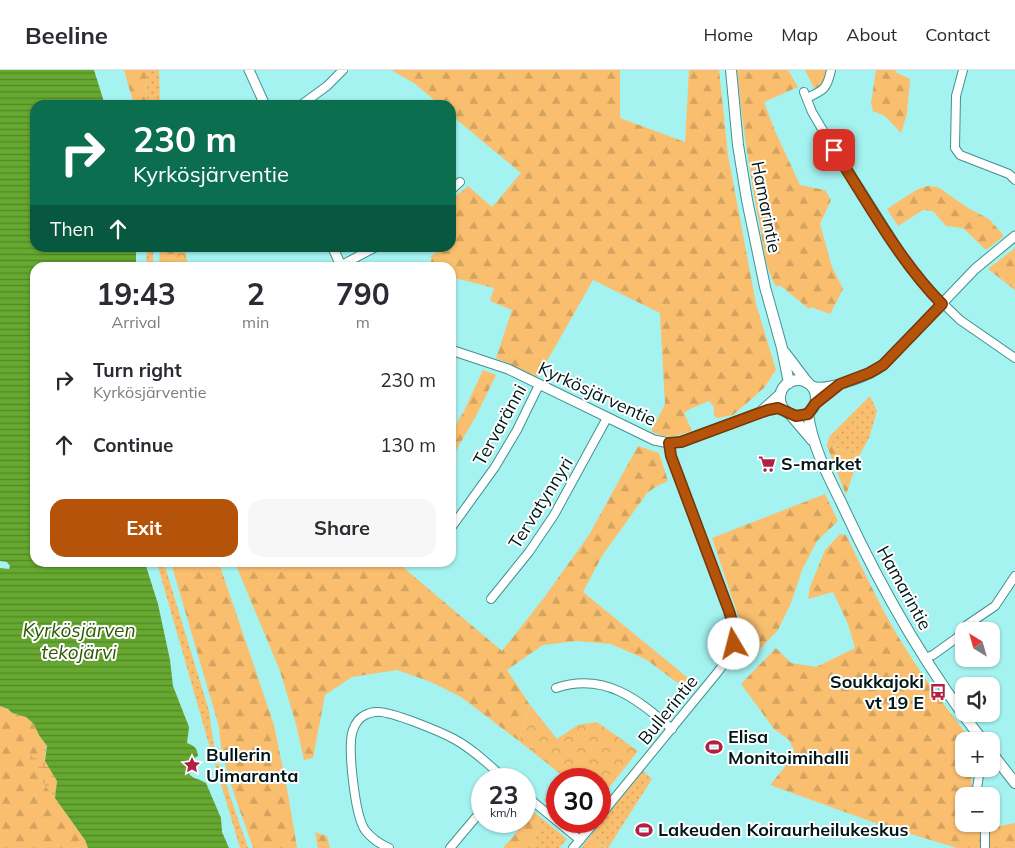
<!DOCTYPE html>
<html lang="en">
<head>
<meta charset="utf-8">
<style>
  :root { --surface:#fff; --page:#f7f7f7; --text:#2b2b33; --muted:#7c7c81; --line:#e1e1e2; --accent:#b45309 }
  body { margin:0; font-family:Mulish,sans-serif; background:var(--page); color:var(--text); height:100vh; display:flex; flex-direction:column; font-size:19px; white-space:nowrap }
  * { box-sizing:border-box; margin:0 }
  p { font-size:16px; color:var(--muted) }
  .icon { flex:none; width:28px; height:28px; fill:none; stroke:currentColor; stroke-width:2; stroke-linecap:round; stroke-linejoin:round }
  .map { position:relative; flex:1; overflow:hidden }
  .drawer { position:absolute; left:30px; top:192px; width:426px; height:305px; display:flex; flex-direction:column; background:var(--surface); border-radius:15px; box-shadow:0 1px 4px #0004 }
  .drawer>* { flex:none }
  .top-card { position:absolute; left:30px; top:30px; width:426px; height:152px; border-radius:15px; box-shadow:0 1px 4px #0004; background:#0b6e4f; color:#fff; overflow:hidden }
  .needle { width:32px; rotate:323deg }
  .buttons { position:absolute; left:955px; top:552px; display:grid; gap:10px }
  .buttons a { display:grid; place-items:center; width:45px; height:45px; border-radius:10px; background:var(--surface); box-shadow:0 1px 4px #0004; font-size:25px }
  .speed { position:absolute; left:471px; top:698px; display:flex; gap:10px; font-size:25px; font-weight:700; text-align:center }
  .speed>* { display:grid; place-content:center; width:65px; height:65px; border-radius:50%; background:var(--surface); box-shadow:0 1px 4px #0004; line-height:1 }
  .speed small { font-size:12px; font-weight:400 }
  .speed .limit { border:8px solid #d22; background:#fff; color:#111 }
  .pin { position:absolute; display:grid; place-items:center; width:42px; height:42px; color:#fff; margin:-21px; border-radius:10px; box-shadow:0 2px 8px #0006 }
  .me { position:absolute; width:55px; margin:-28px; rotate:352deg; stroke-linejoin:round; filter:drop-shadow(0 0 4px #0008) }
  .turn { display:flex; align-items:center; gap:18px; height:105px; padding:0 20px; font-size:22px }
  .turn .icon { width:65px; height:65px; stroke-width:2.5 }
  .turn b { display:block; font-size:35px; line-height:42px }
  .then { display:flex; align-items:center; height:48px; padding:0 20px; background:#0003; gap:10px; font-size:19px }
  .eta { display:flex; justify-content:space-evenly; align-items:center; height:85px; text-align:center }
  .eta b { font-size:30px; font-weight:700; line-height:35px }
  .button { display:flex; gap:10px; margin-top:auto; padding:10px 20px }
  .button a { flex:1; height:58px; border-radius:15px; background:var(--accent); color:#fff; font-size:20px; font-weight:700; line-height:58px; text-align:center }
  .button a+a { background:var(--page); color:var(--text) }
  ul { padding:0; list-style:none }
  li { display:flex; align-items:center; gap:15px; height:65px; padding:0 20px }
  li div { flex:1 }
  li b { display:block; font-size:19px }
  li em { font-style:normal }
  header { display:flex; align-items:center; gap:30px; box-sizing:border-box; height:70px; padding:0 25px; background:var(--surface); border-bottom:1px solid var(--line) }
  header strong { font-size:24px }
  nav { display:flex; gap:28px; margin-inline-start:auto; font-size:18px }
  .map>svg:first-child { display:block }
  .grass { fill:url(#grass-dots) }
  .forest { fill:url(#forest-firs) }
  .wetland { fill:url(#wetland-marsh) }
  .park { fill:url(#park-crowns) }
  .water { fill:url(#water-rules) }
  .lines { fill:none; stroke-linecap:round; stroke-linejoin:round }
  .minor-casing { stroke:#43908f; stroke-width:10 }
  .tertiary-casing { stroke:#43908f; stroke-width:11 }
  .secondary-casing { stroke:#43908f; stroke-width:12 }
  .minor { stroke:#fff; stroke-width:8 }
  .tertiary { stroke:#fff; stroke-width:9 }
  .secondary { stroke:#fff; stroke-width:10 }
  .route-casing { stroke:#753606; stroke-width:12 }
  .route { stroke:#b45309; stroke-width:9 }
  .labels { text-anchor:middle; stroke-width:4; stroke-linejoin:round; paint-order:stroke }
  .street-label { font-size:18px; fill:#021818; stroke:#fff }
  .poi-label { font-size:18px; font-weight:bold; fill:#021818; stroke:#fff; text-anchor:start }
  .water-label { font-size:19px; font-style:italic; fill:#2e5903; stroke:#fff }
</style>
</head>
<body>
<header>
<strong>Beeline</strong>
<nav><a>Home</a><a>Map</a><a>About</a><a>Contact</a></nav>
</header>
<div class="map">
<svg width="1015" height="778" viewBox="0 0 1015 778">
  <defs>
    <pattern id="grass-dots" width="8" height="8" patternUnits="userSpaceOnUse" patternTransform="scale(1.25)"><rect width="8" height="8" fill="#f9bf6f"/><path d="M2 2h.1M6 6h.1" fill="none" stroke="#d4a35f" stroke-width="1.8" stroke-linecap="round"/></pattern>
    <pattern id="forest-firs" width="22" height="20" patternUnits="userSpaceOnUse" patternTransform="scale(1.25)"><rect width="22" height="20" fill="#f9bf6f"/><path d="M5 1l3.5 6h-7zM16 11l3.5 6h-7z" fill="#d4a35f"/></pattern>
    <pattern id="wetland-marsh" width="20" height="14" patternUnits="userSpaceOnUse" patternTransform="scale(1.25)"><rect width="20" height="14" fill="#f9bf6f"/><path d="M1 5h8M5 5V1M11 12h8M15 12V8" fill="none" stroke="#d4a35f"/></pattern>
    <pattern id="park-crowns" width="20" height="18" patternUnits="userSpaceOnUse" patternTransform="scale(1.25)"><rect width="20" height="18" fill="#f9bf6f"/><path d="M2 6a3 3 0 1 1 6 0M12 15a3 3 0 1 1 6 0" fill="none" stroke="#d4a35f"/></pattern>
    <pattern id="water-rules" width="6" height="5" patternUnits="userSpaceOnUse" patternTransform="scale(1.25)"><rect width="6" height="5" fill="#66a830"/><path d="M0 2.5h6" fill="none" stroke="#528828"/></pattern>
  </defs>
  <rect width="100%" height="100%" fill="#a5f3f1"/>
  <!-- grass -->
  <g class="grass">
    <polygon points="146,0 159,0 160,35 147,35"/>
    <polygon points="147,178 153,178 153,197 146,197"/>
    <polygon points="870,326 877,341 869,368 859,386 835,377 829,367"/>
    <polygon points="157,493 164,493 209,641 214,677 212,679 210,678"/>
    <polygon points="215,694 219,694 248,778 240,778"/>
    <polygon points="643,701 652,709 608,778 589,768"/>
    <polygon points="540,747 567,769 559,778 533,778"/>
  </g>
  <!-- forest -->
  <g class="forest">
    <polygon points="124,0 146,0 147,35 134,35"/>
    <path d="M391 0H620V48L685 72 689 0H719L728 85 756 234 776 300 764 318 733 345 717 348 714 346V337L709 331 690 339 684 343 692 361C672 367 672 369 651 362L665 334 660 243 593 210 538 307 496 288 512 240 490 231 494 218 451 207V198L422 197 431 192V186L442 178H451V170L455 168 451 163V130L468 116 492 137 521 103 451 45V35H440L414 13Z"/>
    <path d="M737 0H788L798 17 764 32 775 61 800 115 825 120 831 130 820 154 832 197 843 219 830 244 811 237 809 239 781 216H776C765 199 764 177 760 157 750 105 742 53 737 0Z"/>
    <polygon points="805,0 827,0 822,15 814,18"/>
    <polygon points="876,0 896,0 895,2 910,9 907,44 901,63 885,46 873,41 871,33"/>
    <polygon points="927,116 938,117 968,138 989,149 1004,166 986,180 963,158 946,156 933,141 923,140 898,156 887,139 916,120"/>
    <polygon points="160,178 173,178 176,197 159,198"/>
    <polygon points="1015,178 1015,220 988,199"/>
    <polygon points="483,300 496,305 476,346 451,389 451,363 464,341"/>
    <polygon points="829,367 835,377 859,386 846,425 827,376"/>
    <polygon points="638,376 659,383 668,411 657,416 647,423 602,486 583,522 693,612 687,620 647,590 611,574 577,571 543,575 507,600 530,635 519,671 461,627 431,612 397,600 352,607 325,625 313,688 304,690 296,654 280,601 235,493 398,493 502,581 543,529 589,465"/>
    <polygon points="825,424 838,451 817,471 802,500 791,533 778,560 741,599 732,594 741,577 741,554 712,468"/>
    <path d="M840 464 846 465C866 505 884 546 909 584 928 614 950 643 972 671H964V699H975L971 709 973 726H964V754H991L995 757 1015 753V778H957L878 754 770 715 792 688 794 680 789 670 774 659 741 614 776 578 791 593 816 597 855 578 848 554 833 522 808 529 810 517 825 480Z"/>
    <path d="M171 493H219L274 655 288 724 297 778H253C241 741 221 696 219 657Z"/>
    <path d="M0 636C6 638 9 641 14 644 18 645 22 645 26 647 36 652 40 667 47 676L42 683 40 709 55 728 85 770 88 778H0Z"/>
    <polygon points="534,742 540,747 533,778 503,778"/>
    <polygon points="315,762 327,766 330,778 318,778"/>
    <polygon points="589,768 605,777 608,778 581,778"/>
  </g>
  <!-- wetland -->
  <polygon class="wetland" points="47,676 45,686 57,711 55,728 40,709 29,691 32,684 42,683"/>
  <!-- park -->
  <g class="park">
    <polygon points="173,178 185,178 188,197 176,197"/>
    <polygon points="530,635 557,669 578,655 597,652 638,681 600,729 600,709 561,709 563,706 519,671"/>
    <polygon points="557,713 557,742 544,730"/>
  </g>
  <!-- water -->
  <path class="water" d="M0 0H94L105 35H35V178H136V197L35 198V492L145 493 158 534 170 590 173 616 189 657 187 673C194 676 197 677 198 686L188 692C187 711 195 706 206 713L221 748 222 762 229 778H88L85 770 55 728 57 711 45 691 47 676 39 665 34 654 26 647 12 643 8 639 0 636V498L9 499 10 496 7 492 0 491Z"/>
  <g class="lines">
    <!-- minor casing -->
    <g class="minor-casing">
      <g id="minor">
        <polyline points="963,0 956,26 955,78 960,85 1009,104 1015,110"/>
        <polyline points="804,22 812,42 825,64 909,196 928,219 960,250 1015,288"/>
        <path d="M807 28C824 20 827 19 831 0"/>
        <polyline points="301,35 327,16 343,0"/>
        <polyline points="451,120 460,112"/>
        <polyline points="336,198 374,178"/>
        <polyline points="451,458 495,397 517,360 539,315"/>
        <polyline points="491,529 529,482 554,445 607,348"/>
        <polyline points="925,588 933,585 958,567 962,560 967,555 995,536 1015,506"/>
        <path d="M556 618C604 602 638 629 672 659"/>
        <polyline points="525,725 580,770"/>
        <polyline points="978,726 977,718 980,699"/>
        <path d="M600 746 717 603C736 579 738 571 729 541L671 386 669 373"/>
        <polyline points="984,754 985,762 985,778"/>
        <path d="M389 778C380 774 371 768 365 760 355 746 347 676 353 660 355 654 359 648 365 645 367 644 373 642 376 642 389 640 441 662 454 669 473 679 489 695 505 709"/>
        <polyline points="450,778 482,740"/>
        <polyline points="573,778 596,751"/>
      </g>
    </g>
    <!-- tertiary casing -->
    <g class="tertiary-casing">
      <g id="tertiary">
        <polyline points="249,0 265,35"/>
        <polyline points="333,178 342,198"/>
        <polyline points="451,280 508,299 654,370 669,373 681,372 758,343 778,338 785,340"/>
        <path d="M812 316C826 321 863 308 876 300 881 297 885 293 889 289L975 199 1015 166"/>
        <polyline points="815,334 840,314"/>
        <polyline points="761,341 781,323"/>
      </g>
    </g>
    <!-- secondary casing -->
    <g class="secondary-casing">
      <g id="secondary">
        <polyline points="731,0 738,75 747,130 765,217 782,278 789,313"/>
        <polyline points="785,283 807,312"/>
        <circle cx="798" cy="328" r="18"/>
        <polyline points="790,344 812,370"/>
        <path d="M808 344C812 375 827 404 841 432 880 517 926 598 983 671"/>
        <polyline points="991,682 1015,713"/>
      </g>
    </g>
    <!-- minor -->
    <use href="#minor" class="minor"/>
    <!-- tertiary -->
    <use href="#tertiary" class="tertiary"/>
    <!-- secondary -->
    <use href="#secondary" class="secondary"/>
  </g>
  <g class="lines">
    <!-- route casing -->
    <g class="route-casing">
      <path id="route" d="M734 574V558L729 541 671 386 669 373 681 372 768 340 778 338 796 346 808 344 815 334 840 314 869 303 883 295 942 234C900 192 867 131 834 80"/>
    </g>
    <!-- route -->
    <use href="#route" class="route"/>
  </g>
  <!-- icons -->
  <defs>
    <g id="supermarket-bare" transform="scale(1.35)"><path d="M-6-5.5h2.5l.6 2H6L4.5 2H-2.5L-4.4-4H-6ZM-1.5 3.2a1.3 1.3 0 1 0 .1 0ZM3 3.2a1.3 1.3 0 1 0 .1 0Z" fill="#b22043" stroke="#fff" stroke-width="2.5" paint-order="stroke"/></g>
    <g id="bus-bare" transform="scale(1.35)"><path d="M-5-6H5V4H4V6H2V4H-2V6H-4V4H-5ZM-3.5-4V0h7V-4ZM-3.5 1.2v1.5H-2V1.2ZM2 1.2v1.5H3.5V1.2Z" fill="#b22043" stroke="#fff" stroke-width="2.5" paint-order="stroke"/></g>
    <g id="stadium-bare" transform="scale(1.35)"><path d="M0-5a6.5 5 0 1 0 0 10a6.5 5 0 1 0 0-10ZM-3.5-1.8h7v3.6h-7Z" fill="#b22043" stroke="#fff" stroke-width="2.5" paint-order="stroke"/></g>
    <g id="sight-bare" transform="scale(1.35)"><path d="M0-6L1.8-2.2L6-1.7L2.9 1.2L3.7 5.4L0 3.3L-3.7 5.4L-2.9 1.2L-6-1.7L-1.8-2.2Z" fill="#b22043" stroke="#fff" stroke-width="2.5" paint-order="stroke"/></g>
  </defs>
  <g fill-rule="evenodd">
    <use href="#supermarket-bare" x="767" y="394"/>
    <use href="#bus-bare" x="938" y="622"/>
    <use href="#stadium-bare" x="714" y="677"/>
    <use href="#sight-bare" x="192" y="695"/>
    <use href="#stadium-bare" x="644" y="760"/>
  </g>
  <g class="labels">
    <!-- street labels -->
    <g class="street-label">
      <text transform="translate(766 137) rotate(79)" y="6">Hamarintie</text>
      <text transform="translate(597 324) rotate(25)" y="6">Kyrkösjärventie</text>
      <text transform="translate(500 355) rotate(-61)" y="6">Tervaränni</text>
      <text transform="translate(541 433) rotate(-58)" y="6">Tervatynnyri</text>
      <text transform="translate(904 518) rotate(61)" y="6">Hamarintie</text>
      <text transform="translate(668 640) rotate(-51)" y="6">Bullerintie</text>
    </g>
    <!-- poi labels -->
    <g class="poi-label">
      <text x="781" y="400">S-market</text>
      <text x="924" y="618" text-anchor="end">Soukkajoki<tspan x="924" dy="21">vt 19 E</tspan></text>
      <text x="728" y="673">Elisa<tspan x="728" dy="21">Monitoimihalli</tspan></text>
      <text x="206" y="691">Bullerin<tspan x="206" dy="21">Uimaranta</tspan></text>
      <text x="658" y="766">Lakeuden Koiraurheilukeskus</text>
    </g>
    <!-- water labels -->
    <g class="water-label">
      <text x="79" y="567">Kyrkösjärven<tspan x="79" dy="22">tekojärvi</tspan></text>
    </g>
  </g>
</svg>
<div class="buttons">
<a><svg class="needle" viewBox="-14 -14 28 28"><path d="M0-13l5 13h-10z" fill="#e53935"/><path d="M0 13l5-13h-10z" fill="#7c7c81"/></svg></a>
<a><svg class="icon" aria-label="sound" viewBox="0 0 24 24"><path d="M4 9h4l5-4v14l-5-4H4zM17 9q2 3 0 6"/></svg></a>
<a>+</a>
<a>−</a>
</div>
<div class="speed"><div>23<small>km/h</small></div><div class="limit">30</div></div>
<div class="pin" style="left:834px;top:80px;background:#d93025"><svg class="icon" aria-label="arrive" viewBox="0 0 24 24"><path d="M6 21V4h12l-3 4 3 4H6"/></svg></div>
<svg class="me" style="left:734px;top:574px" viewBox="-20 -20 40 40"><circle r="19" fill="#fff"/><path d="M0-13L10 11 0 6-10 11z" fill="#b45309"/></svg>
<div class="top-card">
<div class="turn"><svg class="icon" aria-label="right" viewBox="0 0 24 24"><path d="M7 20v-9h11M14 6l5 5-5 5"/></svg><div><b>230 m</b>Kyrkösjärventie</div></div>
<div class="then">Then<svg class="icon" aria-label="ahead" viewBox="0 0 24 24"><path d="M12 20V5M6 11l6-6 6 6"/></svg></div>
</div>
<section class="drawer">
<div class="eta">
<div><b>19:43</b><p>Arrival</p></div>
<div><b>2</b><p>min</p></div>
<div><b>790</b><p>m</p></div>
</div>
<ul>
<li><svg class="icon" aria-label="right" viewBox="0 0 24 24"><path d="M7 20v-9h11M14 6l5 5-5 5"/></svg><div><b>Turn right</b><p>Kyrkösjärventie</p></div><em>230 m</em></li>
<li><svg class="icon" aria-label="ahead" viewBox="0 0 24 24"><path d="M12 20V5M6 11l6-6 6 6"/></svg><div><b>Continue</b></div><em>130 m</em></li>
</ul>
<div class="button"><a>Exit</a><a>Share</a></div>
</section>
</div>
</body>
</html>
